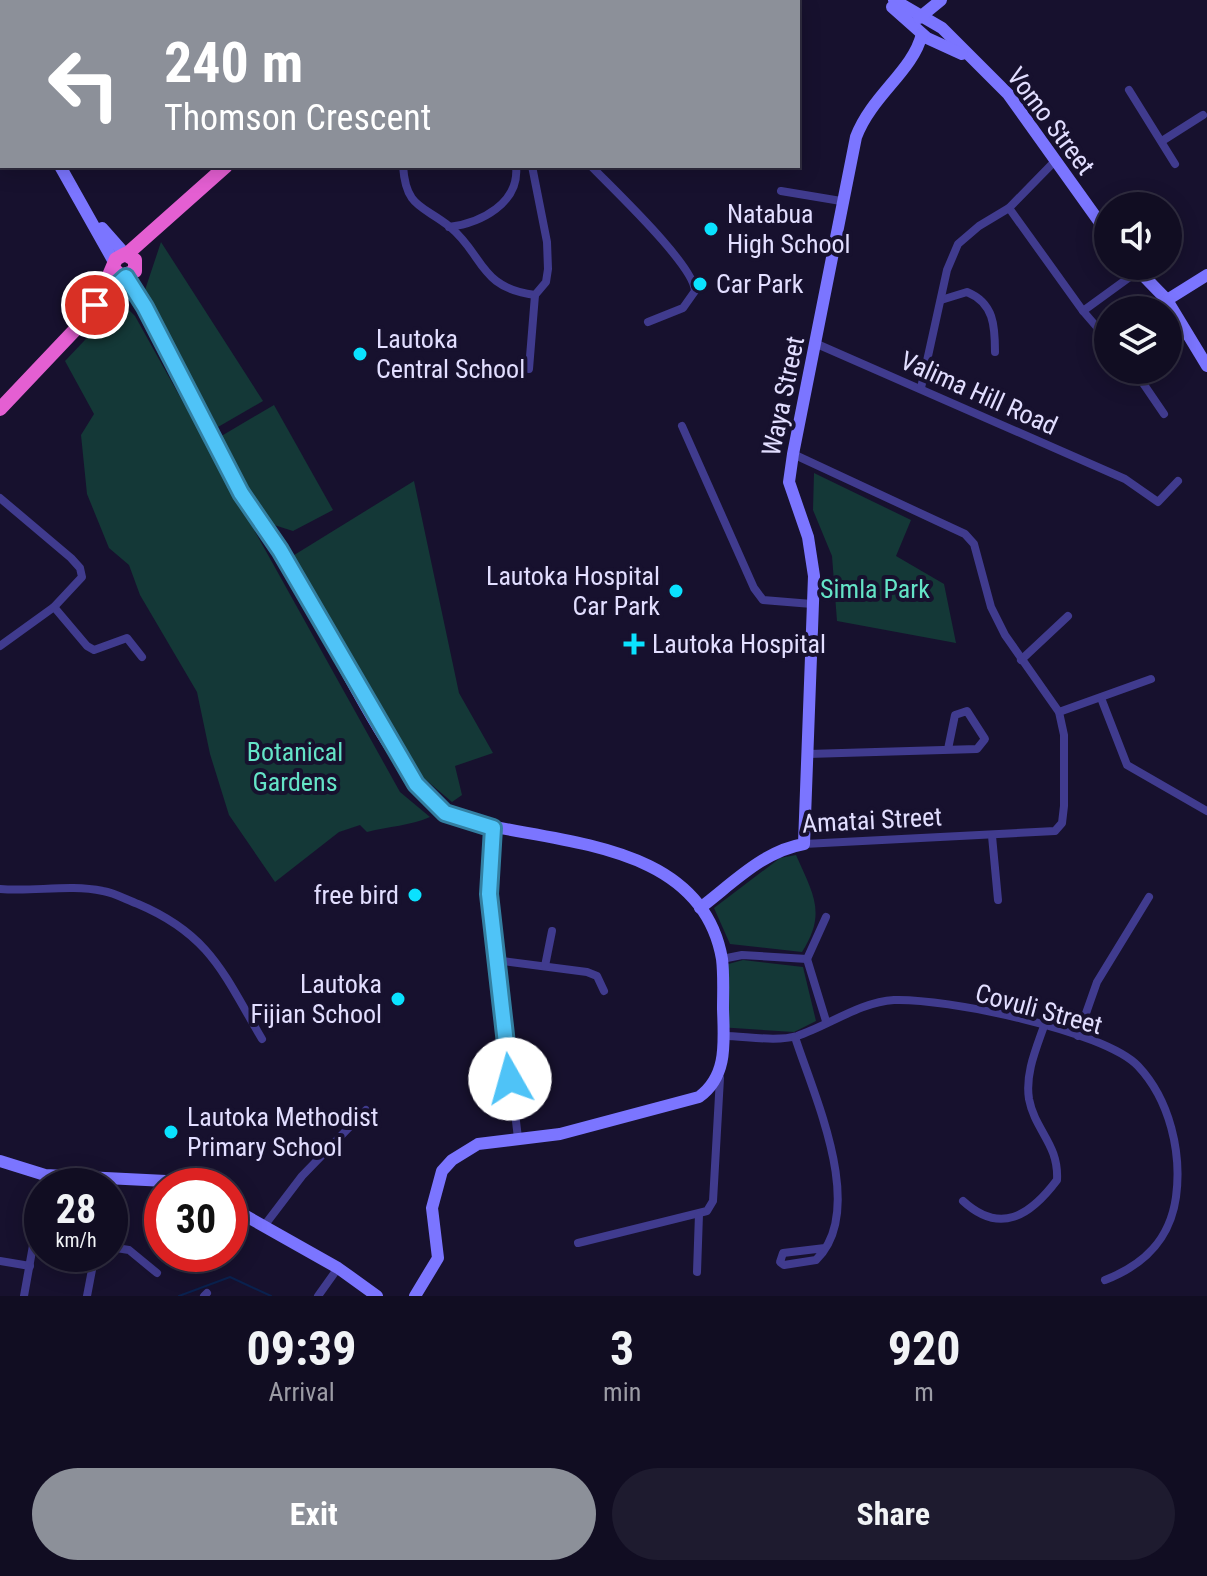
<!DOCTYPE html>
<html lang="en">
<head>
<meta charset="utf-8">
<style>
  :root { --surface:#110d22; --page:#1e1b2f; --text:#f1f3f6; --muted:#9c9ca5; --line:#302d40; --accent:#8c9099 }
  body { margin:0; font-family:"Roboto Condensed",sans-serif; background:var(--page); color:var(--text); height:100vh; display:flex; flex-direction:column; font-size:30px; white-space:nowrap }
  * { box-sizing:border-box; margin:0 }
  p { font-size:26px; color:var(--muted) }
  .icon { flex:none; width:44px; height:44px; fill:none; stroke:currentColor; stroke-width:2; stroke-linecap:round; stroke-linejoin:round }
  .map { position:relative; height:1296px; overflow:hidden }
  .drawer { display:flex; flex-direction:column; background:var(--surface); flex:1 }
  .drawer>* { flex:none }
  .top-card { position:absolute; left:0px; top:0px; width:800px; height:168px; box-shadow:0 4px 20px #0003,0 0 0 2px var(--line); background:#8c9099; color:#fff; overflow:hidden }
  .buttons { position:absolute; left:1094px; top:192px; display:grid; gap:16px }
  .buttons a { display:grid; place-items:center; width:88px; height:88px; border-radius:50%; background:var(--surface); box-shadow:0 4px 20px #0003,0 0 0 2px var(--line); font-size:40px }
  .speed { position:absolute; left:24px; top:1168px; display:flex; gap:16px; font-size:40px; font-weight:700; text-align:center }
  .speed>* { display:grid; place-content:center; width:104px; height:104px; border-radius:50%; background:var(--surface); box-shadow:0 4px 20px #0003,0 0 0 2px var(--line); line-height:1 }
  .speed small { font-size:20px; font-weight:400 }
  .speed .limit { border:12px solid #d22; background:#fff; color:#111 }
  .pin { position:absolute; display:grid; place-items:center; width:68px; height:68px; color:#fff; margin:-34px; border:4px solid #fff; border-radius:50%; box-shadow:0 2px 8px #0007 }
  .me { position:absolute; width:88px; margin:-44px; rotate:353deg; stroke-linejoin:round; filter:drop-shadow(0 0 6px #0008) }
  .turn { display:flex; align-items:center; gap:28px; height:168px; padding:0 32px; font-size:36px }
  .turn .icon { width:104px; height:104px; stroke-width:2.5 }
  .turn b { display:block; font-size:56px; line-height:68px }
  .eta { display:flex; justify-content:space-evenly; align-items:center; height:136px; text-align:center }
  .eta b { font-size:48px; font-weight:700; line-height:56px }
  .cta { display:flex; gap:16px; margin-top:auto; padding:16px 32px }
  .cta a { flex:1; height:92px; border-radius:48px; background:var(--accent); color:#fff; font-size:32px; font-weight:700; line-height:92px; text-align:center }
  .cta a+a { background:var(--page); color:var(--text) }
  .map>svg:first-child { display:block }
  .green { fill:#143837 }
  .lines { fill:none; stroke-linecap:round; stroke-linejoin:round }
  .stream { stroke:#0a214e; stroke-width:2 }
  .minor { stroke:#403b8e; stroke-width:8 }
  .secondary { stroke:#7b75ff; stroke-width:12 }
  .trunk { stroke:#e45fd2; stroke-width:14 }
  .route-casing { stroke:#337fa1; stroke-width:20 }
  .route { stroke:#4fc3f7; stroke-width:14 }
  .poi-dot { fill:#0ae2ff; stroke:#17112e; stroke-width:3 }
  .labels { text-anchor:middle; stroke-width:8; stroke-linejoin:round; paint-order:stroke }
  .street-label { font-size:26px; fill:#e2deff; stroke:#17112e }
  .poi-label { font-size:26px; fill:#e2deff; stroke:#17112e; text-anchor:start }
  .park-label { font-size:26px; fill:#64e4c7; stroke:#17112e }
</style>
</head>
<body>
<div class="map">
<svg width="1207" height="1296" viewBox="0 0 1207 1296">
  <rect width="100%" height="100%" fill="#17112e"/>
  <!-- green -->
  <g class="green">
    <polygon points="161,242 263,401 218,427 145,290"/>
    <path d="M121 302 135 316 400 792 430 817C410 826 389 826 367 832L360 825 339 832 275 882 229 815 210 754 197 692 140 595 129 565 109 548 87 494 81 435 94 414 65 361Z"/>
    <polygon points="274,405 333,510 293,531 271,524 218,438"/>
    <polygon points="814,473 911,520 896,556 944,584 956,643 837,621 832,556 813,510"/>
    <polygon points="414,481 459,693 493,753 455,766 462,795 452,802 419,774 291,557"/>
    <path d="M796 855C813 894 827 913 802 952L730 944 714 908 780 858Z"/>
    <polygon points="743,960 803,967 816,1021 794,1032 718,1027 721,966"/>
  </g>
  <g class="lines">
    <!-- stream -->
    <polyline class="stream" points="179,1296 230,1277 271,1296"/>
    <!-- minor -->
    <g class="minor">
      <polyline points="120,0 121,2"/>
      <polyline points="249,0 250,2"/>
      <polyline points="431,0 433,2"/>
      <polyline points="524,0 526,2"/>
      <polyline points="1129,90 1175,164"/>
      <polyline points="1162,141 1203,115"/>
      <path d="M403 166C406 209 423 205 450 227 484 255 479 288 535 295"/>
      <path d="M591 166C613 189 694 265 695 291L683 308 648 322"/>
      <polyline points="781,191 841,201"/>
      <polyline points="1009,208 1083,311 1108,340"/>
      <path d="M449 227C481 223 520 203 516 166"/>
      <path d="M941 300 967 292C994 303 995 326 995 352"/>
      <polyline points="1083,311 1138,271"/>
      <polyline points="817,344 1125,479 1158,502 1178,481"/>
      <polyline points="529,369 535,295 546,282 548,269 547,242 532,166"/>
      <polyline points="1134,370 1164,414"/>
      <polyline points="921,388 947,270 958,244 979,226 1009,208 1055,161"/>
      <polyline points="682,426 754,588 763,600 812,604"/>
      <polyline points="793,454 965,534 974,544 991,607 1005,635 1059,712 1064,735 1064,806 1062,823 1055,831 804,844"/>
      <polyline points="0,498 71,558 80,568 82,577 54,607 0,646"/>
      <polyline points="54,607 87,646 94,650 127,638 142,657"/>
      <polyline points="1021,660 1068,616"/>
      <polyline points="1101,698 1127,765 1207,811"/>
      <polyline points="1059,712 1151,679"/>
      <polyline points="808,754 977,749 985,739 967,711 955,715 948,749"/>
      <polyline points="493,828 489,894 518,1138"/>
      <polyline points="992,836 998,900"/>
      <path d="M0 889C34 892 69 884 103 891 115 893 127 900 138 904 211 935 224 975 262 1039"/>
      <polyline points="722,959 742,955 807,959"/>
      <polyline points="807,959 826,1021"/>
      <polyline points="807,959 826,917"/>
      <polyline points="495,960 587,972 597,976 604,991"/>
      <polyline points="545,966 552,931"/>
      <path d="M724 1036C745 1036 776 1042 797 1036 828 1026 860 1002 894 1000 944 998 1104 1030 1138 1066 1170 1100 1182 1153 1176 1197 1170 1240 1144 1265 1105 1280"/>
      <polyline points="1078,1036 1097,982 1149,897"/>
      <path d="M795 1037C813 1094 868 1210 816 1260L784 1265 780 1262 783 1253 825 1248"/>
      <path d="M963 1201C1000 1235 1030 1216 1057 1180 1059 1144 1035 1131 1029 1099 1025 1074 1036 1049 1044 1026"/>
      <polyline points="264,1226 302,1176 366,1110"/>
      <polyline points="578,1243 707,1211 713,1201 720,1078"/>
      <polyline points="110,1247 129,1250 157,1273"/>
      <polyline points="0,1261 30,1266"/>
      <polyline points="697,1272 699,1214"/>
      <polyline points="24,1296 42,1195"/>
      <polyline points="87,1296 95,1254"/>
      <polyline points="204,1296 207,1293"/>
      <polyline points="318,1296 338,1268"/>
    </g>
    <!-- secondary -->
    <g class="secondary">
      <polyline points="894,0 942,28 1008,94 1108,234"/>
      <polyline points="892,7 927,38 962,54"/>
      <polyline points="919,18 941,0"/>
      <polyline points="0,82 2,84"/>
      <polyline points="60,166 114,262"/>
      <polyline points="102,228 125,254"/>
      <polyline points="1134,266 1167,300 1207,366"/>
      <path d="M126 277C170 346 199 422 241 493 263 531 290 567 312 607 342 660 405 798 460 819 550 844 701 838 722 959 724 975 723 993 723 1009 724 1042 728 1076 699 1097L560 1134 478 1144 452 1160 442 1171 432 1208 438 1258 415 1296"/>
      <polyline points="1167,300 1207,275"/>
      <path d="M700 908C733 883 763 851 804 844L814 576 808 537 789 482 793 454 856 137C872 95 913 71 922 34"/>
      <polyline points="0,1161 45,1175 166,1181 179,1186"/>
      <polyline points="230,1207 338,1268 377,1296"/>
    </g>
    <!-- trunk -->
    <g class="trunk">
      <polyline points="397,2 399,0"/>
      <polyline points="127,254 226,166"/>
      <polyline points="101,294 116,259 125,254 135,260 135,271 121,276 114,269"/>
      <polyline points="0,409 125,277"/>
    </g>
  </g>
  <g class="lines">
    <!-- route casing -->
    <g class="route-casing">
      <polyline id="route" points="95,305 126,277 145,307 241,493 280,550 416,784 445,813 493,828 489,894 510,1079"/>
    </g>
    <!-- route -->
    <use href="#route" class="route"/>
  </g>
  <!-- markers -->
  <g class="poi-dot">
    <circle cx="711" cy="229" r="8"/>
    <circle cx="700" cy="284" r="8"/>
    <circle cx="360" cy="354" r="8"/>
    <circle cx="676" cy="591" r="8"/>
    <path d="M630 632h8v8h8v8h-8v8h-8v-8h-8v-8h8z"/>
    <circle cx="415" cy="895" r="8"/>
    <circle cx="398" cy="999" r="8"/>
    <circle cx="171" cy="1132" r="8"/>
  </g>
  <g class="labels">
    <!-- street labels -->
    <g class="street-label">
      <text transform="translate(1051 121) rotate(53)" y="9">Vomo Street</text>
      <text transform="translate(979 393) rotate(24)" y="9">Valima Hill Road</text>
      <text transform="translate(783 396) rotate(-78)" y="9">Waya Street</text>
      <text transform="translate(872 820) rotate(-3)" y="9">Amatai Street</text>
      <text transform="translate(1039 1009) rotate(15)" y="9">Covuli Street</text>
    </g>
    <!-- poi labels -->
    <g class="poi-label">
      <text x="727" y="223">Natabua<tspan x="727" dy="30">High School</tspan></text>
      <text x="716" y="293">Car Park</text>
      <text x="376" y="348">Lautoka<tspan x="376" dy="30">Central School</tspan></text>
      <text x="660" y="585" text-anchor="end">Lautoka Hospital<tspan x="660" dy="30">Car Park</tspan></text>
      <text x="652" y="653">Lautoka Hospital</text>
      <text x="399" y="904" text-anchor="end">free bird</text>
      <text x="382" y="993" text-anchor="end">Lautoka<tspan x="382" dy="30">Fijian School</tspan></text>
      <text x="187" y="1126">Lautoka Methodist<tspan x="187" dy="30">Primary School</tspan></text>
    </g>
    <!-- park labels -->
    <g class="park-label">
      <text x="875" y="598">Simla Park</text>
      <text x="295" y="761">Botanical<tspan x="295" dy="30">Gardens</tspan></text>
    </g>
  </g>
</svg>
<div class="buttons">
<a><svg class="icon" aria-label="sound" viewBox="0 0 24 24"><path d="M4 9h4l5-4v14l-5-4H4zM17 9q2 3 0 6"/></svg></a>
<a><svg class="icon" aria-label="layers" viewBox="0 0 24 24"><path d="M12 4l9 5-9 5-9-5zM3 14l9 5 9-5"/></svg></a>
</div>
<div class="speed"><div>28<small>km/h</small></div><div class="limit">30</div></div>
<div class="pin" style="left:95px;top:305px;background:#d93025"><svg class="icon" aria-label="arrive" viewBox="0 0 24 24"><path d="M6 21V4h12l-3 4 3 4H6"/></svg></div>
<svg class="me" style="left:510px;top:1079px" viewBox="-20 -20 40 40"><circle r="19" fill="#fff"/><path d="M0-13L10 11 0 6-10 11z" fill="#4fc3f7"/></svg>
<div class="top-card">
<div class="turn"><svg class="icon" aria-label="left" viewBox="0 0 24 24"><path d="M17 20v-9H6M10 6l-5 5 5 5"/></svg><div><b>240 m</b>Thomson Crescent</div></div>
</div>
</div>
<section class="drawer">
<div class="eta">
<div><b>09:39</b><p>Arrival</p></div>
<div><b>3</b><p>min</p></div>
<div><b>920</b><p>m</p></div>
</div>
<div class="cta"><a>Exit</a><a>Share</a></div>
</section>
</body>
</html>
